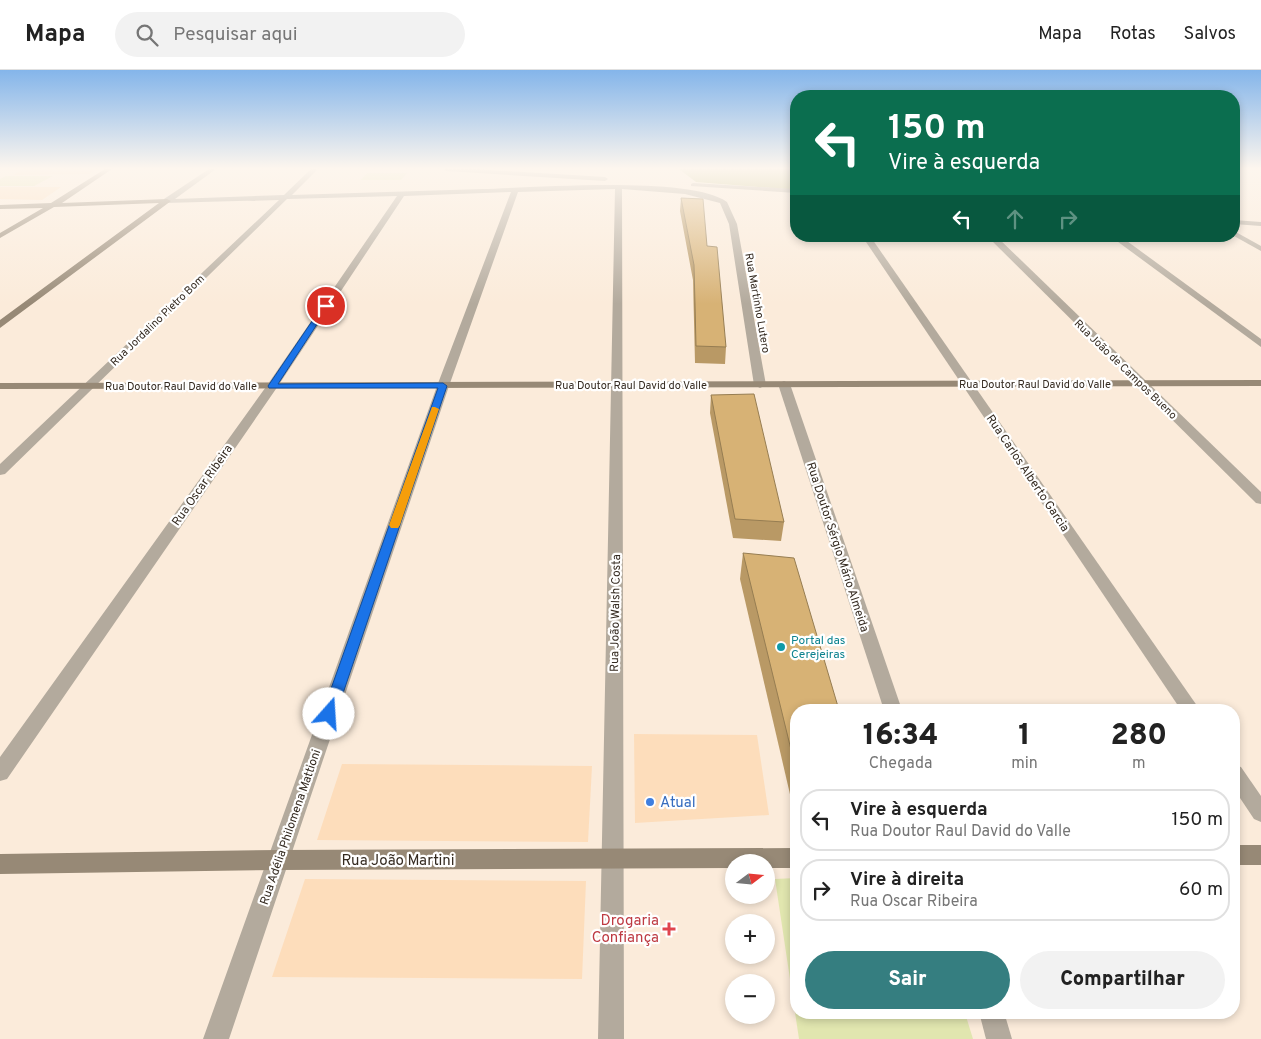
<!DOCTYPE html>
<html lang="pt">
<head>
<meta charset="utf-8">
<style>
  :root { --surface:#fff; --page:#f2f2f2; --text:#222; --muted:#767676; --line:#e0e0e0; --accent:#357e80 }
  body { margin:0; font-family:Overpass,sans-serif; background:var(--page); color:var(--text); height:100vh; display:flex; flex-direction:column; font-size:19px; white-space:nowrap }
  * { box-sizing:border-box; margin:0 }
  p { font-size:16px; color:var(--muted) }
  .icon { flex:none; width:28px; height:28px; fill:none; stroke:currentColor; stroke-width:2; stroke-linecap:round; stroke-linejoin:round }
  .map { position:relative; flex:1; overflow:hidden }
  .side { position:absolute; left:790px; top:634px; width:450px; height:315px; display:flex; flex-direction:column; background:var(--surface); border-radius:20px; box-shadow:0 2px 8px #0003 }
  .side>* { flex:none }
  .guide { position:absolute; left:790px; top:20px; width:450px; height:152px; border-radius:20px; box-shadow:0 2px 8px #0003; background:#0b6e4f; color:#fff; overflow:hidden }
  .needle { width:32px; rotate:74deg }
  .tools { position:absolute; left:725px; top:784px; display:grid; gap:10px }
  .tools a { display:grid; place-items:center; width:50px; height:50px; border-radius:50%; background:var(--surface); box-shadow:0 2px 8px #0003; font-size:25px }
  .pin { position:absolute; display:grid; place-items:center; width:42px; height:42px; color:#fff; margin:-21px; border:2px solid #fff; border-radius:50%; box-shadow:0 1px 5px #0007 }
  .me { position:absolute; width:55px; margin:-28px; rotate:19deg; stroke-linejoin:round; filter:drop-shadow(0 0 4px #0008) }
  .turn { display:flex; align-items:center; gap:18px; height:105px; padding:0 15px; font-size:22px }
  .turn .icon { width:65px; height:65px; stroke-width:2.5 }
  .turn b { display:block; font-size:35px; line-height:42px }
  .lanes { display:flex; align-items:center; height:48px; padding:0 15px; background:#0003; justify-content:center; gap:25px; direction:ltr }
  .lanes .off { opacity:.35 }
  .eta { display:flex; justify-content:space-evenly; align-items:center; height:85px; text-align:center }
  .eta b { font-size:30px; font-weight:800; line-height:35px }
  .primary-button { display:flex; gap:10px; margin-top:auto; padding:10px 15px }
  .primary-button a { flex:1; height:58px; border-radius:30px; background:var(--accent); color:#fff; font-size:20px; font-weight:800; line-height:58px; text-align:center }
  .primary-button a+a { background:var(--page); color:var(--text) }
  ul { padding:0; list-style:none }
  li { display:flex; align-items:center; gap:15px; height:62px; margin:0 10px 8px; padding:0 5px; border:2px solid var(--line); border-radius:20px }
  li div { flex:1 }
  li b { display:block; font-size:19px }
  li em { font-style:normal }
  header { display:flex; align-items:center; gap:30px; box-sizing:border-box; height:70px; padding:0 25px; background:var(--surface); border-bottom:1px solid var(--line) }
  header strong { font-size:24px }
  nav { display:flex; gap:28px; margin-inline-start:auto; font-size:18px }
  .search { width:350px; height:45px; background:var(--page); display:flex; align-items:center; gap:12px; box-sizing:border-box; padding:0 18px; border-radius:28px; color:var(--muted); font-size:19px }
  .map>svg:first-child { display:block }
  .built { fill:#fdddbb }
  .green { fill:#e1e6af }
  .forest { fill:#b5b976 }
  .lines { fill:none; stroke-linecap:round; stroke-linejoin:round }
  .street { fill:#b3aa9d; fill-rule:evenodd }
  .secondary { fill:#978976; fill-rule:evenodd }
  .wall { fill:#b99965 }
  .building { fill:#d7b275; stroke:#967d52 }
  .route { fill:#1a73e8; stroke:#114b97 }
  .slow { fill:#f59e0b }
  .culture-dot { fill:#0f9aa8; stroke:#fff; stroke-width:2 }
  .shop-dot { fill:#3f7fe0; stroke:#fff; stroke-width:2 }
  .health-dot { fill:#e0444e; stroke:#fff; stroke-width:2 }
  .labels { text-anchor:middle; stroke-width:4.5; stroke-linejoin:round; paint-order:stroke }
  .far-street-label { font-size:11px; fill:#342a20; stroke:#fff }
  .street-label { font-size:12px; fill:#342a20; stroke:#fff }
  .culture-label { font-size:12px; fill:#0d838f; stroke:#fff; text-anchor:start }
  .near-shop-label { font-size:15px; fill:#366cbe; stroke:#fff; text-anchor:start }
  .near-street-label { font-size:15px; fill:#342a20; stroke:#fff }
  .near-health-label { font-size:15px; fill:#be3a42; stroke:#fff; text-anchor:end }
</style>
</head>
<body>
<header>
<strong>Mapa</strong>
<div class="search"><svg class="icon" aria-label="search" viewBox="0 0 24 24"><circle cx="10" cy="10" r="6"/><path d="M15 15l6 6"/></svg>Pesquisar aqui</div>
<nav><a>Mapa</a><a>Rotas</a><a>Salvos</a></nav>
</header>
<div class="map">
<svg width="1261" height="969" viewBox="0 0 1261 969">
  <rect width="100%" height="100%" fill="#fbebda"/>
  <!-- built -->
  <g class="built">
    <polygon points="25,99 98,99 89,104 13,105"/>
    <polygon points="0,117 61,117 42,130 0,129"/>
    <polygon points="634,664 757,665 769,745 635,753"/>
    <polygon points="342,694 592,696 588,772 317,770"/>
    <polygon points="305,809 586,811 582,909 272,907"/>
  </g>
  <!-- green -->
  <g class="green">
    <polygon points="367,103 407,103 401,110 361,110"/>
    <polygon points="6,106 53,106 34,116 0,116 0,109"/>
    <polygon points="796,808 796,942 965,943 973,969 799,969 775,809"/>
  </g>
  <!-- forest -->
  <polygon class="forest" points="679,99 796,99 796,120 696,112"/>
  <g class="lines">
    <!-- street -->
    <g class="street">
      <path d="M209 99H216L175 129 284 125 311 99H318L292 125C355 123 419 121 482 119 531 118 691 105 727 132L737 154 766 315 760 318 754 315 729 154 720 133 685 124 622 119 624 969H598L615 119 518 122 449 316 229 969H203L437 316 511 122 404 126 278 316 7 709 0 711V687L268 314 397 126 287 129 5 404 0 405V394L279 130 164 133V129Z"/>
      <polygon points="443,99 475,99 605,107 608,109 605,111 446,101"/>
      <polygon points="693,113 796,119 796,123 691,116 691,114"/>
      <polygon points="1234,150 1261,152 1261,156 1234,154"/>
      <polygon points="1234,161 1261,176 1261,181 1234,166"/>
      <polygon points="862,166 870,166 1200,640 1181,640"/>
      <polygon points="987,166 996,166 1261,422 1261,434 1256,433"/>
      <polygon points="1110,166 1120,166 1261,269 1261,277"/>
      <polygon points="784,311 790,314 902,640 884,640 778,314"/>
      <polygon points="1234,695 1241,697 1261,726 1261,752 1254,749 1234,719"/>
      <polygon points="979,942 1004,942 1012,969 986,969"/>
    </g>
    <!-- secondary -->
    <g class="secondary">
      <polygon points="105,99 112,99 62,133 167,129 171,131 0,258 0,250 159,133 54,137 0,168 0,163 43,138 0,139 0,135 51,133"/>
      <polygon points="1261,310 1261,316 0,319 0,313"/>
      <rect x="1234" y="775" width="27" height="20"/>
      <polygon points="796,778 796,798 766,798 766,792 734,792 734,798 279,800 0,804 0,784 279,780"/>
    </g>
  </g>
  <!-- wall -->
  <g class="wall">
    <polygon points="681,128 707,176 726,277 725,294 695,293 693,210 680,141"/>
    <polygon points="711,325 784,452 781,471 733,468 710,343"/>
    <polygon points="743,483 796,640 796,750 740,509"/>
  </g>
  <!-- building -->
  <g class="building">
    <polygon points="681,128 703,129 707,176 717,177 726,277 696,276 694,195"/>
    <polygon points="754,324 784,452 735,449 711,325"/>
    <polygon points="743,483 794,488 839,640 796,640 796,700"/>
  </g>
  <!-- sky -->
  <linearGradient id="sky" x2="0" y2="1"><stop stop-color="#84b5ea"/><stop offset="0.42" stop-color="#fdf6ee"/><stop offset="1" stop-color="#fdf6ee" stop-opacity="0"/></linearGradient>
  <rect width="1261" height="234" fill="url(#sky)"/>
  <!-- route -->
  <polygon class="route" points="323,235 329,236 278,314 443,313 447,316 336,644 334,648 329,650 324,648 322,644 438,318 269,318 268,316"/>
  <!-- slow -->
  <polygon class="slow" points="432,337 435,337 439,339 400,455 398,458 391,458 389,455"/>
  <!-- markers -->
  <circle class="culture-dot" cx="781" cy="577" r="5"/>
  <circle class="shop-dot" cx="650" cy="732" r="5"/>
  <path class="health-dot" d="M666.5 851.5h5v5h5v5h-5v5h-5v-5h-5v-5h5z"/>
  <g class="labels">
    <!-- far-street labels -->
    <g class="far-street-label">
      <text transform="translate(758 233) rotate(80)" y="4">Rua Martinho Lutero</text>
      <text transform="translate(157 250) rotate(-44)" y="4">Rua Jordalino Pietro Bom</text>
      <text transform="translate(1126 299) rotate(44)" y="4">Rua João de Campos Bueno</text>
      <text x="1035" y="318">Rua Doutor Raul David do Valle</text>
      <text x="631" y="319">Rua Doutor Raul David do Valle</text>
      <text x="181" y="320">Rua Doutor Raul David do Valle</text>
    </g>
    <!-- street labels -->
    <g class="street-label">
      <text transform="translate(1028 403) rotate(56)" y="4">Rua Carlos Alberto Garcia</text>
      <text transform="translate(202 415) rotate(-55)" y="4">Rua Oscar Ribeira</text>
      <text transform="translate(838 477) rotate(72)" y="4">Rua Doutor Sérgio Mário Almeida</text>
      <text transform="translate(615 543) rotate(-89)" y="4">Rua João Walsh Costa</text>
      <text transform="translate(290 757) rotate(-71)" y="4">Rua Adélia Philomena Mattioni</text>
    </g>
    <!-- culture labels -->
    <g class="culture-label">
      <text x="791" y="574">Portal das<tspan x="791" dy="14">Cerejeiras</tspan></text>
    </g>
    <!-- near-shop labels -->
    <g class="near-shop-label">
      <text x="660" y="737">Atual</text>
    </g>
    <!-- near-street labels -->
    <g class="near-street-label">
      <text x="398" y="795">Rua João Martini</text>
    </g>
    <!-- near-health labels -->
    <g class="near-health-label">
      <text x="659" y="855">Drogaria<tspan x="659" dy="17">Confiança</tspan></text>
    </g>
  </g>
</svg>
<div class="tools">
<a><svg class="needle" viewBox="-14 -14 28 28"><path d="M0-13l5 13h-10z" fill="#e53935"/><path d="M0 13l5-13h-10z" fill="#767676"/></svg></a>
<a>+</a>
<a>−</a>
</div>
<div class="pin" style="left:326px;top:236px;background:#d93025"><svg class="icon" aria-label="arrive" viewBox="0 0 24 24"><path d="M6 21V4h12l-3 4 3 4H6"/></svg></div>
<svg class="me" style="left:329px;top:644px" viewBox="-20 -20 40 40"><circle r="19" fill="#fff"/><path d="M0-13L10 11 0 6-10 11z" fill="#1a73e8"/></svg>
<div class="guide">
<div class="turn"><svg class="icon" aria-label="left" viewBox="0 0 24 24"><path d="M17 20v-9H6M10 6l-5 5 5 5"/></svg><div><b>150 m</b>Vire à esquerda</div></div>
<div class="lanes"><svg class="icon" aria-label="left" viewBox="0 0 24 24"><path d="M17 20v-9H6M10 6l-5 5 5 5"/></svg><svg class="icon off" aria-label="ahead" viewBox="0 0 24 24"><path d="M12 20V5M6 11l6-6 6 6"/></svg><svg class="icon off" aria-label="right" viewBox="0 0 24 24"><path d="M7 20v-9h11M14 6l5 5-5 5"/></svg></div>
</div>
<section class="side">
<div class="eta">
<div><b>16:34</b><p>Chegada</p></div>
<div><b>1</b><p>min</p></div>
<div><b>280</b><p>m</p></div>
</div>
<ul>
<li><svg class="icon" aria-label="left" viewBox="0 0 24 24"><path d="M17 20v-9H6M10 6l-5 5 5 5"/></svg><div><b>Vire à esquerda</b><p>Rua Doutor Raul David do Valle</p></div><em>150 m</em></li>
<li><svg class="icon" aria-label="right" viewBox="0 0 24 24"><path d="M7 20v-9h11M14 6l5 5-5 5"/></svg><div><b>Vire à direita</b><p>Rua Oscar Ribeira</p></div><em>60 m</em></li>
</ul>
<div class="primary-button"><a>Sair</a><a>Compartilhar</a></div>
</section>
</div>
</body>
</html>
